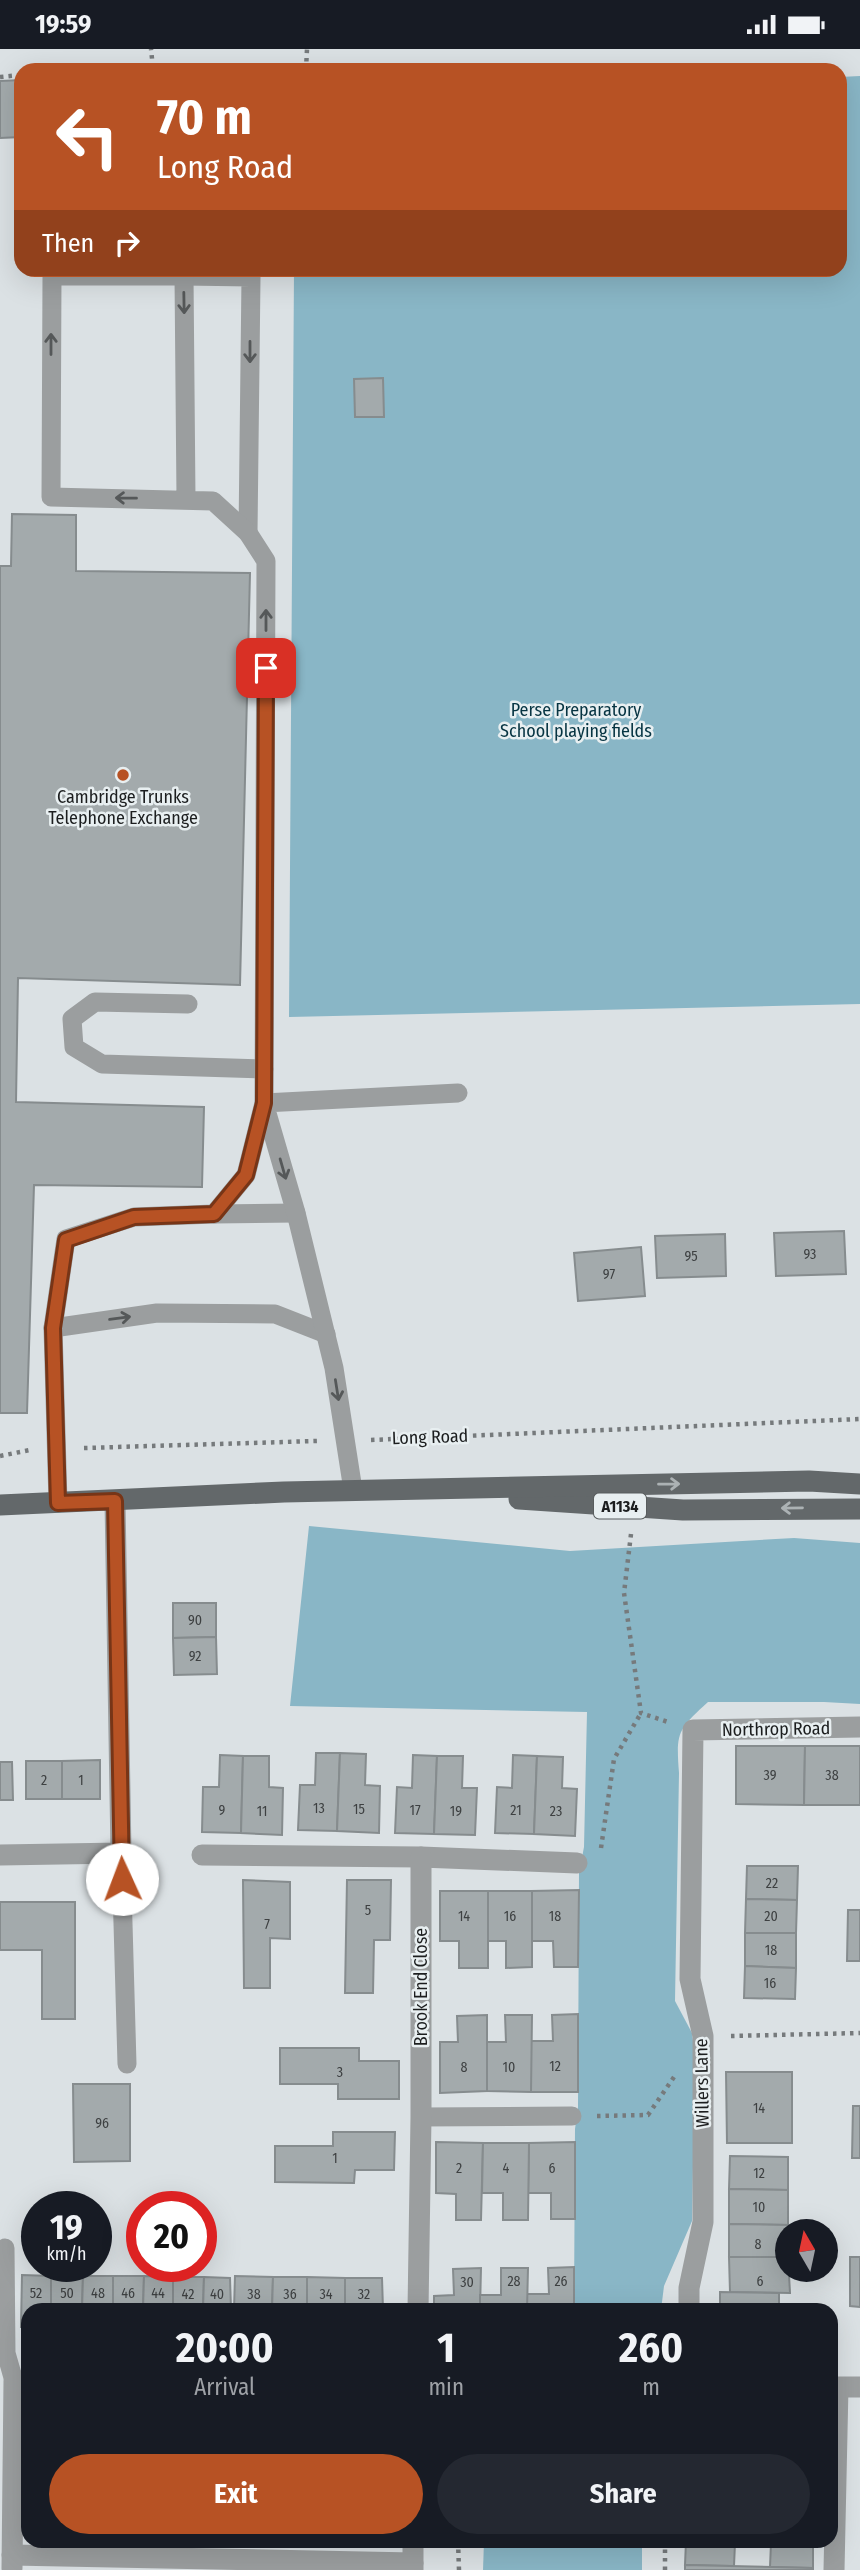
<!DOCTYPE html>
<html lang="en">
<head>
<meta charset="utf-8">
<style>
  :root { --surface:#171b24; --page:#242831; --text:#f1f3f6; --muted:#9ea1a6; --accent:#b75224 }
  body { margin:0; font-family:"Fira Sans Condensed",sans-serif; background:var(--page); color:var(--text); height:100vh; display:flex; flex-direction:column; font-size:26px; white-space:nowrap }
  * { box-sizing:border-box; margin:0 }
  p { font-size:23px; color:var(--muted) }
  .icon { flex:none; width:38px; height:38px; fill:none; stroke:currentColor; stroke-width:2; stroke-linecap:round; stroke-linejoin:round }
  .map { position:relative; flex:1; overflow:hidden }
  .details { position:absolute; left:21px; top:2254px; width:817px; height:245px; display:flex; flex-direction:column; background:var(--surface); border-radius:21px; box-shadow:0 7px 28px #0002 }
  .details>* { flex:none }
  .banner { position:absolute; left:14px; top:14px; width:833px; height:214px; border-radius:21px; box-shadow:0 7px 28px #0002; background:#b75224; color:#fff; overflow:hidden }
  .needle { width:46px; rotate:351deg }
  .buttons { position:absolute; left:775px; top:2170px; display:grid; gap:14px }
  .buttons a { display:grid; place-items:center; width:63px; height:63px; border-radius:50%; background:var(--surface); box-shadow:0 7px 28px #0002; font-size:35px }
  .speed { position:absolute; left:21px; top:2142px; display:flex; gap:14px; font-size:35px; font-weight:700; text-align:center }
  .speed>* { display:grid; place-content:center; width:91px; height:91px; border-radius:50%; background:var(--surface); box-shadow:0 7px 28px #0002; line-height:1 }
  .speed small { font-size:18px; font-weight:400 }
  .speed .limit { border:10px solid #d22; background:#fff; color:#111 }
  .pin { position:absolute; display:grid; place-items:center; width:60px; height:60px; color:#fff; margin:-30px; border-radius:14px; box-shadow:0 4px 10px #0006 }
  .me { position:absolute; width:77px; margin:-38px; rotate:358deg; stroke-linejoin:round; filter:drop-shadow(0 0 5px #0008) }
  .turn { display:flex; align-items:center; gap:24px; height:147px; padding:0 28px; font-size:32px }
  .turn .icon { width:91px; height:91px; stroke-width:2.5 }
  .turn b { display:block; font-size:49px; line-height:60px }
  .then { display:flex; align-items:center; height:66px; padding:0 28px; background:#0003; gap:14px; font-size:26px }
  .eta { display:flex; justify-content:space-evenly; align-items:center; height:119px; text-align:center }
  .eta b { font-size:42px; font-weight:700; line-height:49px }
  .primary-button { display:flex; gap:14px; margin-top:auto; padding:14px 28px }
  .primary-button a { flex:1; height:80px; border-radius:42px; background:var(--accent); color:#fff; font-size:28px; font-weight:700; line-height:80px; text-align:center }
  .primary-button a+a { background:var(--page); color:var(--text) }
  .status { display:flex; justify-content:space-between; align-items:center; height:49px; padding:0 35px; background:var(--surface); direction:ltr }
  .status svg { height:19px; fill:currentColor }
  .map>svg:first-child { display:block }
  .green { fill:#89b6c6 }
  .building { fill:#a3aaac; stroke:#868c8e; stroke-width:2 }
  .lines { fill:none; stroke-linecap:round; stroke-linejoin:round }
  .path { stroke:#767a7c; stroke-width:4.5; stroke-dasharray:3.5 5; stroke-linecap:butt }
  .service { stroke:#9b9e9f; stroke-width:19 }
  .minor { stroke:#9b9e9f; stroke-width:21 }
  .primary { stroke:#63686a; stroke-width:21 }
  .oneway { stroke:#555859 }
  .oneway2 { stroke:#acb2b4 }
  .route-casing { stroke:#773517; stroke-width:18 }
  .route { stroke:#b75224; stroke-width:12 }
  .poi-dot { fill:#b75224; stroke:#e8eff1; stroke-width:2.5 }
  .labels { text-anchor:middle; stroke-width:5; stroke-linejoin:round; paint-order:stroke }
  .number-label { font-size:14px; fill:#3e4142 }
  .shield { fill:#e8eff1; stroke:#595d5e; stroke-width:2 }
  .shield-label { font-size:16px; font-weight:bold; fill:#1c1e1f }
  .park-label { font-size:18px; fill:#063442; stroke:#e8eff1 }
  .poi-label { font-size:18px; fill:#1c1e1f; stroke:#e8eff1 }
  .street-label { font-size:18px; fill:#1c1e1f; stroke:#e8eff1 }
</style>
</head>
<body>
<div class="status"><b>19:59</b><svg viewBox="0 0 49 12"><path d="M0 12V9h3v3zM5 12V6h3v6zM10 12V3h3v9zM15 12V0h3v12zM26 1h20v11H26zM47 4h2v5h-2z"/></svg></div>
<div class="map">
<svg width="860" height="2521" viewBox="0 0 860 2521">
  <rect width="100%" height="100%" fill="#dbe1e4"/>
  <!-- green -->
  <g class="green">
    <polygon points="860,27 860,955 289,968 294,221 840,220 840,28"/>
    <path d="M309 1477 570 1502 794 1489 860 1494V1655L824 1653H708C677 1681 676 1684 679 1724L675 1952 692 1984 695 2008 692 2172 664 2237 661 2261H574L575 2080 578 2058 579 1824 584 1798 587 1663 290 1657Z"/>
    <polygon points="484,2492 642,2492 642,2521 483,2521"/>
  </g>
  <!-- building -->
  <g class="building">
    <polygon points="21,31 21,88 0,89 0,32"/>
    <polygon points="383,329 384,368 355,368 354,330"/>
    <polygon points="12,465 76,466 76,522 250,524 240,936 18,929 16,1053 204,1058 202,1138 34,1136 27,1364 0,1364 0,517 11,517"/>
    <polygon points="844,1182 846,1225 776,1227 774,1184"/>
    <polygon points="725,1185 726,1227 657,1229 655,1187"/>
    <polygon points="641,1198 645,1247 578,1252 574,1204"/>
    <polygon points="173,1554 216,1554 216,1588 173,1589"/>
    <polygon points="216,1588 217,1625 174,1626 173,1589"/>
    <polygon points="736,1697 805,1697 804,1756 736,1755"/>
    <polygon points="805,1697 860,1697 860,1756 804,1756"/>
    <polygon points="316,1704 340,1704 337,1782 298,1781 300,1736 315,1736"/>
    <polygon points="340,1704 366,1705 365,1736 380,1737 379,1784 337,1782"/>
    <polygon points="220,1706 243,1707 241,1784 202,1783 203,1738 219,1738"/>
    <polygon points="413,1706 437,1707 434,1785 395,1784 397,1738 412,1739"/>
    <polygon points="513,1706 537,1707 534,1785 495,1784 497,1738 512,1739"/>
    <polygon points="243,1707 269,1707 269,1738 283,1739 282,1786 241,1784"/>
    <polygon points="437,1707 463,1707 462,1739 477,1739 475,1786 434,1785"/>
    <polygon points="537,1707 563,1708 562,1739 577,1740 575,1787 534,1785"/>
    <polygon points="100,1711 100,1750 62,1750 62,1712"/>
    <rect x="26" y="1712" width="36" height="38"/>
    <polygon points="0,1713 12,1713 13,1751 0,1751"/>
    <polygon points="747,1817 798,1817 797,1851 746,1850"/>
    <polygon points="243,1831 290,1833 290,1890 270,1889 270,1939 244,1939"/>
    <polygon points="347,1831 391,1831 390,1891 374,1891 373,1944 345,1944"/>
    <polygon points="579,1841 578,1918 554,1918 553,1892 532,1892 532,1842"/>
    <polygon points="440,1842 488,1842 488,1919 459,1919 459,1892 440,1892"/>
    <polygon points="488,1842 532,1842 532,1918 506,1919 506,1892 488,1892"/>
    <polygon points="746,1850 797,1851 796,1884 745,1884"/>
    <polygon points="0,1853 75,1853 75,1970 42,1970 42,1901 0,1901"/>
    <polygon points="848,1861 860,1861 860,1912 847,1912"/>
    <polygon points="745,1884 796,1884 796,1919 745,1917"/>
    <polygon points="745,1917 796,1919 795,1950 744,1949"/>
    <polygon points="578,1965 578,2043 531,2043 531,1992 553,1992 552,1966"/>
    <polygon points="487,1966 487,2042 440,2044 440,1993 458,1993 457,1967"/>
    <polygon points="505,1966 532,1966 531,2043 487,2042 487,1993 506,1993"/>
    <polygon points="280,1999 359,1999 359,2012 399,2012 399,2050 338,2050 338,2035 280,2035"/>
    <polygon points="726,2023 792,2023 792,2094 727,2094"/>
    <polygon points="73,2035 130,2035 130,2112 74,2113"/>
    <polygon points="853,2057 860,2057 860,2109 852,2109"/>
    <polygon points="333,2083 395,2083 394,2121 355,2121 354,2134 275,2133 275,2097 333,2097"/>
    <polygon points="436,2093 483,2094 481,2171 456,2171 456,2145 436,2144"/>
    <polygon points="575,2093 575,2170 551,2170 551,2144 528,2144 529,2094"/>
    <polygon points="483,2094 529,2094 528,2171 503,2171 503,2144 482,2144"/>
    <polygon points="730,2107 788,2108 788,2141 729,2140"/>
    <polygon points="729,2140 788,2141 788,2176 729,2175"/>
    <polygon points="729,2175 788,2176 788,2208 729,2208"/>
    <polygon points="729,2208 788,2208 790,2244 730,2243"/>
    <polygon points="850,2208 860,2208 860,2258 850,2257"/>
    <polygon points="574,2218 574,2261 527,2261 527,2245 549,2245 548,2219"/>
    <polygon points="481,2219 480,2261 434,2261 434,2247 454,2246 453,2220"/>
    <polygon points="501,2219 528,2219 527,2261 480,2261 480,2246 501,2246"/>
    <polygon points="22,2226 51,2227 51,2261 28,2261 28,2278 21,2278"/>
    <polygon points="51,2227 83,2227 82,2261 51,2261"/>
    <polygon points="83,2227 113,2227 113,2261 82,2261"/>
    <polygon points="113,2227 144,2227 143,2261 113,2261"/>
    <polygon points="144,2227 173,2228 173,2261 143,2261"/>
    <polygon points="235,2227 273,2228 272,2261 234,2261"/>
    <polygon points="173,2228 204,2228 203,2261 173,2261"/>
    <polygon points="204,2228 230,2229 231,2261 203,2261"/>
    <polygon points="273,2228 307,2228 307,2261 272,2261"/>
    <polygon points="307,2228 345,2229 345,2261 307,2261"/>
    <polygon points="345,2229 382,2229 383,2261 345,2261"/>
    <polygon points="720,2243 779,2244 779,2261 720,2261"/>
    <polygon points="160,2492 194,2492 194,2495 160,2494"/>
    <rect x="218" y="2492" width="34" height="3"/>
    <rect x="330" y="2492" width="35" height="3"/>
    <polygon points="686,2492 813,2492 813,2519 770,2518 771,2494 735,2494 734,2517 685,2516"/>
    <polygon points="685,2516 813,2519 813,2521 685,2521"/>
  </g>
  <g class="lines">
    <!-- path -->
    <g class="path">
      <polyline points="120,21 153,19 151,0"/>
      <polyline points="306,21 307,0"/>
      <polyline points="0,28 21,26"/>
      <polyline points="371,1391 860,1370"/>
      <polyline points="84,1399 317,1392"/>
      <polyline points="0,1407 30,1401"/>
      <polyline points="631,1485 624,1544 641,1664 668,1673"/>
      <polyline points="601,1799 614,1710 641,1664"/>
      <polyline points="731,1987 860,1984"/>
      <polyline points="597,2067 648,2066 674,2028"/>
      <polyline points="458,2492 459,2521"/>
      <polyline points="665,2521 665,2492"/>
    </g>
    <!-- service -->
    <g class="service">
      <polyline points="184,227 251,228 248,484"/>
      <polyline points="188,955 95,953 72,970 74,998 102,1015 264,1020"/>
      <polyline points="214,1165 296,1164"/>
      <polyline points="53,1279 157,1264 275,1265 326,1285"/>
      <polyline points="353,1441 334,1319 296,1164 264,1054 458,1044"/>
      <polyline points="58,1454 53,1279 66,1190 134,1168 214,1165 246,1126 264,1054 266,512 248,484 213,452 51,448 52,227 184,227 186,450"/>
      <polyline points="121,1804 127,2015"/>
      <polyline points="421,2068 572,2067"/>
      <polyline points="5,2199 6,2304 14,2332"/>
    </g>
    <!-- minor -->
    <g class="minor">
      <polyline points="0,1806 121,1804 115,1452"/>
      <polyline points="202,1806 421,1808 577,1814"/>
      <polyline points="418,2261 421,2068 421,1808"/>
      <polyline points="689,2261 689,2239 703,2173 703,1987 690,1930 693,1681 860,1678"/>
      <polyline points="12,2506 413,2514"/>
      <polyline points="12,2519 14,2332 28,2332"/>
      <polyline points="413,2521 413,2492"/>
      <polyline points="834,2521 838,2338 860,2338"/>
    </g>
    <!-- primary -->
    <g class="primary">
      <polyline points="519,1450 683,1461 860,1460"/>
      <polyline points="0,1456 284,1443 809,1432 860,1435"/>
    </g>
  </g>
  <!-- one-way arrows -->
  <defs><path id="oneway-shaft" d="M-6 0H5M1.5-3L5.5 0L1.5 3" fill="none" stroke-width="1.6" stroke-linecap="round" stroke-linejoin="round" transform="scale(1.75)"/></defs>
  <g class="oneway">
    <use href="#oneway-shaft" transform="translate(184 254) rotate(89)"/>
    <use href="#oneway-shaft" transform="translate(51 295) rotate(-90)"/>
    <use href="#oneway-shaft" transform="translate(250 303) rotate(90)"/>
    <use href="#oneway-shaft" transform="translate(126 449) rotate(-179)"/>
    <use href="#oneway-shaft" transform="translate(266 571) rotate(-90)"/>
    <use href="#oneway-shaft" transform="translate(283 1120) rotate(74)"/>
    <use href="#oneway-shaft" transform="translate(120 1269) rotate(-8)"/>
    <use href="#oneway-shaft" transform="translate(337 1341) rotate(81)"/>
  </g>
  <g class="oneway2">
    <use href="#oneway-shaft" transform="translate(669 1435) rotate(-1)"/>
    <use href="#oneway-shaft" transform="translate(792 1459) rotate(179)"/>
  </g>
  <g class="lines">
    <!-- route casing -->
    <g class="route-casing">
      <polyline id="route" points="122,1830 115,1452 58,1454 53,1279 66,1191 134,1168 214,1165 246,1126 264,1054 266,619"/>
    </g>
    <!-- route -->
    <use href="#route" class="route"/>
  </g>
  <!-- markers -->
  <circle class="poi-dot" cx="123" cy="726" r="7"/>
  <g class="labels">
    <!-- number labels -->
    <g class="number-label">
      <text x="810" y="1210">93</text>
      <text x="691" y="1212">95</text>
      <text x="609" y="1230">97</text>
      <text x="195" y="1576">90</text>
      <text x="195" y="1612">92</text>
      <text x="770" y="1731">39</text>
      <text x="832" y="1731">38</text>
      <text x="44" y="1736">2</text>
      <text x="81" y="1736">1</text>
      <text x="319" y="1764">13</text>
      <text x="359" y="1765">15</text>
      <text x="222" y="1766">9</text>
      <text x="415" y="1766">17</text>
      <text x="516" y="1766">21</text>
      <text x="262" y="1767">11</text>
      <text x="456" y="1767">19</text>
      <text x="556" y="1767">23</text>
      <text x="772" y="1839">22</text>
      <text x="368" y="1866">5</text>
      <text x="464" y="1872">14</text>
      <text x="510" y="1872">16</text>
      <text x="555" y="1872">18</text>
      <text x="771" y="1872">20</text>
      <text x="267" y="1880">7</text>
      <text x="771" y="1906">18</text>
      <text x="770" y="1939">16</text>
      <text x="555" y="2022">12</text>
      <text x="464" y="2023">8</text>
      <text x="509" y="2023">10</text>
      <text x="340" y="2028">3</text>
      <text x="759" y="2064">14</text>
      <text x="102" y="2079">96</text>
      <text x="335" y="2114">1</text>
      <text x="459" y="2124">2</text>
      <text x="506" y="2124">4</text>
      <text x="552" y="2124">6</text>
      <text x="759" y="2129">12</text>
      <text x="759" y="2163">10</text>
      <text x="758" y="2200">8</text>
      <text x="514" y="2237">28</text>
      <text x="561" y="2237">26</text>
      <text x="760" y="2237">6</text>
      <text x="467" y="2238">30</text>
      <text x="36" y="2249">52</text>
      <text x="67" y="2249">50</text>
      <text x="98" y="2249">48</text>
      <text x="128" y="2249">46</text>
      <text x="158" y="2249">44</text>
      <text x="188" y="2250">42</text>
      <text x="217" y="2250">40</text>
      <text x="254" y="2250">38</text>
      <text x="290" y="2250">36</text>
      <text x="326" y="2250">34</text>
      <text x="364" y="2250">32</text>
    </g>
    <!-- shield labels -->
    <rect class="shield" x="594" y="1444.5" width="52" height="25" rx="5"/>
    <g class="shield-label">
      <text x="620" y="1463">A1134</text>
    </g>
    <!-- park labels -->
    <g class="park-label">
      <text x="576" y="667">Perse Preparatory<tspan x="576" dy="21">School playing fields</tspan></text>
    </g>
    <!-- poi labels -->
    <g class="poi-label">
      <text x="123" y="754">Cambridge Trunks<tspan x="123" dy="21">Telephone Exchange</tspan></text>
    </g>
    <!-- street labels -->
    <g class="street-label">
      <text transform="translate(430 1388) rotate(-2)" y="6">Long Road</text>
      <text transform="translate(776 1680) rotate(-1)" y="6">Northrop Road</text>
      <text transform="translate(421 1938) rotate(-90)" y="6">Brook End Close</text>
      <text transform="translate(702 2034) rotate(-91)" y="6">Willers Lane</text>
    </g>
  </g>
</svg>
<div class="buttons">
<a><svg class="needle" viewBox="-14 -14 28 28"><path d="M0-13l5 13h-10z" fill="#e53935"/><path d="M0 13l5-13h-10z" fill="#9ea1a6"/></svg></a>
</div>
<div class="speed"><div>19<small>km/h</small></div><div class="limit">20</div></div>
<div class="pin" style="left:266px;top:619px;background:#d93025"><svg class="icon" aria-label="arrive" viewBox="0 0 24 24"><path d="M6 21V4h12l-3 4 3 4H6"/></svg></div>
<svg class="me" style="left:122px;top:1830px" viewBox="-20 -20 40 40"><circle r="19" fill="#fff"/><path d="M0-13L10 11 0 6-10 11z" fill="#b75224"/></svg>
<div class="banner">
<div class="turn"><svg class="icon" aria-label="left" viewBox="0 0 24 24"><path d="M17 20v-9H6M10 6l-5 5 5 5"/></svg><div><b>70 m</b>Long Road</div></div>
<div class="then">Then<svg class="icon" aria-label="right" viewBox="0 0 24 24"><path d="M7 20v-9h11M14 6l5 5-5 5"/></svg></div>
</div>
<section class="details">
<div class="eta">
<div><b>20:00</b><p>Arrival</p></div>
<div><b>1</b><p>min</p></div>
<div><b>260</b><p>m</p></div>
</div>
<div class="primary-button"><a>Exit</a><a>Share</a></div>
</section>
</div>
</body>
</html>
